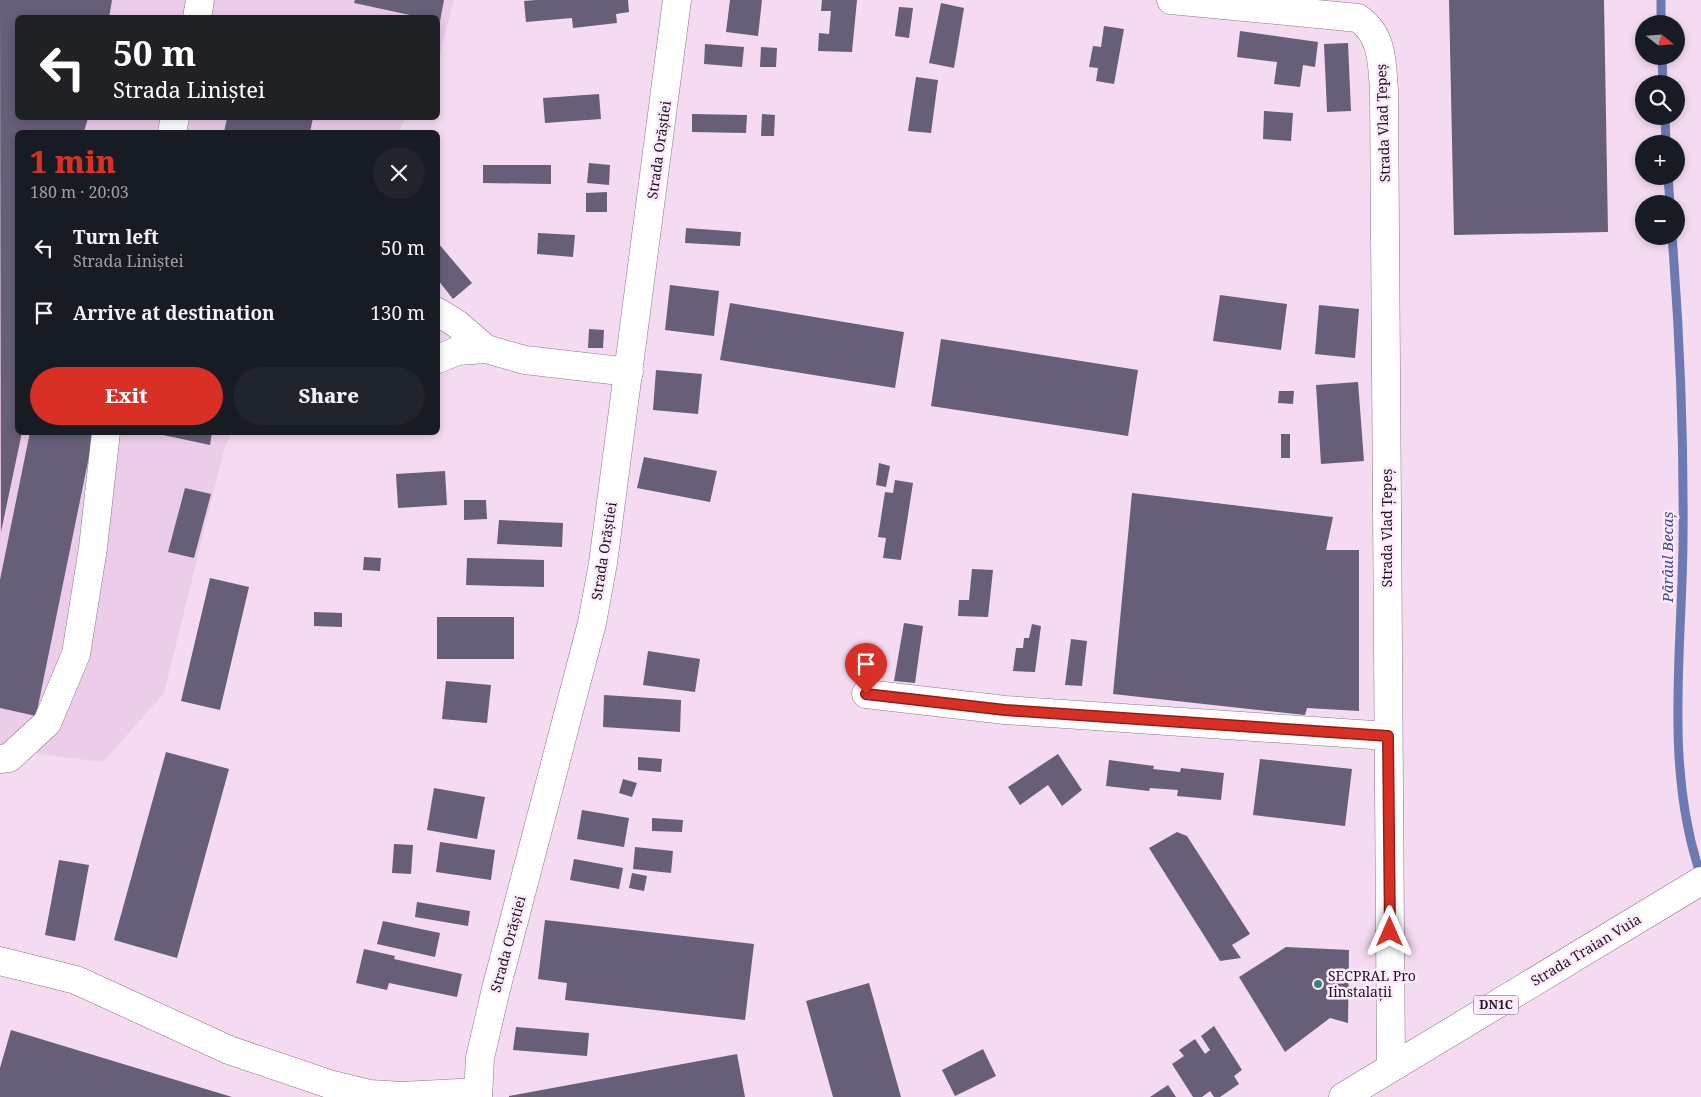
<!DOCTYPE html>
<html lang="en">
<head>
<meta charset="utf-8">
<style>
  :root { --surface:#171b24; --page:#20242c; --text:#f1f3f6; --muted:#9ea1a6; --accent:#d93025 }
  body { margin:0; font-family:"Noto Serif",serif; background:var(--page); color:var(--text); height:100vh; display:flex; flex-direction:column; font-size:19px; white-space:nowrap }
  * { box-sizing:border-box; margin:0 }
  p { font-size:16px; color:var(--muted) }
  .icon { flex:none; width:28px; height:28px; fill:none; stroke:currentColor; stroke-width:2; stroke-linecap:round; stroke-linejoin:round }
  .map { position:relative; flex:1; overflow:hidden }
  .details { position:absolute; left:15px; top:130px; width:425px; height:305px; display:flex; flex-direction:column; background:var(--surface); border-radius:8px; box-shadow:0 2px 8px #0003 }
  .details>* { flex:none }
  .hud { position:absolute; left:15px; top:15px; width:425px; height:105px; border-radius:8px; box-shadow:0 2px 8px #0003; background:#202124; color:#fff; overflow:hidden }
  .needle { width:32px; rotate:107deg }
  .controls { position:absolute; left:1635px; top:15px; display:grid; gap:10px }
  .controls a { display:grid; place-items:center; width:50px; height:50px; border-radius:50%; background:var(--surface); box-shadow:0 2px 8px #0003; font-size:25px }
  .pin { position:absolute; display:grid; place-items:center; width:42px; height:42px; color:#fff; margin:-51px -21px; border-radius:50% 50% 50% 0; rotate:-45deg; box-shadow:0 0 5px #0007 }
  .pin .icon { rotate:45deg }
  .me { position:absolute; width:55px; margin:-28px; rotate:0deg; stroke-linejoin:round; filter:drop-shadow(0 0 4px #0008) }
  .turn { display:flex; align-items:center; gap:18px; height:105px; padding:0 15px; font-size:22px }
  .turn .icon { width:65px; height:65px; stroke-width:2.5 }
  .turn b { display:block; font-size:35px; line-height:42px }
  .round { display:grid; place-items:center; flex:none; width:52px; height:52px; border-radius:26px; background:var(--page) }
  .overview { display:flex; align-items:center; justify-content:space-between; height:85px; padding:0 15px }
  h1 { font-size:30px; font-weight:800; line-height:38px; color:var(--accent) }
  .button { display:flex; gap:10px; margin-top:auto; padding:10px 15px }
  .button a { flex:1; height:58px; border-radius:30px; background:var(--accent); color:#fff; font-size:20px; font-weight:800; line-height:58px; text-align:center }
  .button a+a { background:var(--page); color:var(--text) }
  ul { padding:0; list-style:none }
  li { display:flex; align-items:center; gap:15px; height:65px; padding:0 15px }
  li div { flex:1 }
  li b { display:block; font-size:19px }
  li em { font-style:normal }
  .map>svg:first-child { display:block }
  .built { fill:#ebcce9 }
  .lines { fill:none; stroke-linecap:round; stroke-linejoin:round }
  .stream { stroke:#6d7ab2; stroke-width:9 }
  .building { fill:#675e78 }
  .minor-casing { stroke:#8c768b; stroke-width:29 }
  .major-casing { stroke:#8c768b; stroke-width:29 }
  .minor { stroke:#fff; stroke-width:28 }
  .major { stroke:#fff; stroke-width:28 }
  .route-casing { stroke:#8d1f18; stroke-width:12 }
  .route { stroke:#d93025; stroke-width:9 }
  .poi-dot { fill:#3f847b; stroke:#ffeafd; stroke-width:2 }
  .labels { text-anchor:middle; stroke-width:5; stroke-linejoin:round; paint-order:stroke }
  .shield { fill:#ffeafd; stroke:#615460; stroke-width:1 }
  .shield-label { font-size:12px; font-weight:bold; fill:#1d141c }
  .street-label { font-size:14px; fill:#1d141c; stroke:#ffeafd }
  .poi-label { font-size:14px; fill:#1d141c; stroke:#ffeafd; text-anchor:start }
  .water-label { font-size:15px; font-style:italic; fill:#3849a2; stroke:#ffeafd }
</style>
</head>
<body>
<div class="map">
<svg width="1701" height="1097" viewBox="0 0 1701 1097">
  <rect width="100%" height="100%" fill="#f4dbf2"/>
  <!-- built -->
  <polygon class="built" points="0,0 454,0 438,61 438,18 18,18 18,118 406,118 398,132 18,132 18,432 232,433 225,446 164,693 103,762 0,749"/>
  <g class="lines">
    <!-- stream -->
    <g class="stream">
      <polyline points="1661,0 1661,24"/>
      <polyline points="1662,56 1663,84"/>
      <polyline points="1665,116 1666,144"/>
      <polyline points="1668,176 1670,204"/>
      <path d="M1672 236C1680 338 1684 440 1683 542 1682 652 1664 769 1701 876"/>
    </g>
  </g>
  <!-- building -->
  <g class="building">
    <polygon points="0,0 112,0 109,18 18,18 18,118 88,118 84,132 18,132 18,432 22,432 1,532"/>
    <polygon points="355,0 444,0 440,21 438,18 424,18 354,3"/>
    <polygon points="536,0 628,0 629,12 616,14 617,23 573,28 572,18 526,22 524,1"/>
    <polygon points="730,0 762,0 758,36 726,32"/>
    <polygon points="822,0 857,0 852,52 818,51 819,33 829,34 831,11 821,11"/>
    <polygon points="1449,0 1604,0 1608,232 1454,235"/>
    <polygon points="941,3 964,8 954,68 929,63"/>
    <polygon points="899,7 913,8 909,38 895,36"/>
    <polygon points="1104,26 1124,29 1114,84 1096,81 1098,68 1089,67 1093,46 1101,47"/>
    <polygon points="1240,31 1318,42 1315,67 1303,65 1300,87 1274,84 1277,62 1237,57"/>
    <polygon points="1348,43 1351,111 1327,112 1324,44"/>
    <polygon points="705,44 744,47 742,67 704,64"/>
    <polygon points="761,47 777,48 776,67 760,67"/>
    <polygon points="916,77 938,80 931,133 908,131"/>
    <polygon points="599,94 601,119 545,123 543,98"/>
    <polygon points="1264,111 1293,113 1291,141 1263,139"/>
    <polygon points="692,114 747,115 746,133 692,132"/>
    <polygon points="762,114 775,115 774,136 761,136"/>
    <polygon points="227,118 313,118 310,132 224,132"/>
    <polygon points="589,163 610,165 609,185 587,183"/>
    <polygon points="483,165 551,165 551,184 483,183"/>
    <polygon points="607,192 607,212 586,212 586,193"/>
    <polygon points="686,228 741,232 740,246 685,243"/>
    <polygon points="538,233 575,235 573,257 537,254"/>
    <polygon points="438,243 472,283 453,299 438,280"/>
    <polygon points="670,285 719,291 714,336 665,330"/>
    <polygon points="1220,295 1287,304 1281,350 1213,341"/>
    <polygon points="730,303 904,332 895,388 720,360"/>
    <polygon points="1319,305 1359,309 1355,358 1315,354"/>
    <polygon points="589,329 604,330 603,348 588,348"/>
    <polygon points="941,339 1138,370 1128,436 931,406"/>
    <polygon points="656,370 702,374 698,414 653,410"/>
    <polygon points="1358,382 1364,461 1321,464 1316,385"/>
    <polygon points="1279,391 1294,391 1293,404 1278,403"/>
    <polygon points="30,432 94,432 36,716 0,708 0,580"/>
    <polygon points="149,432 212,432 210,445"/>
    <rect x="1281" y="434" width="9" height="24"/>
    <polygon points="644,457 717,471 710,502 637,488"/>
    <polygon points="879,463 890,466 886,487 876,485"/>
    <polygon points="445,471 447,505 398,508 396,474"/>
    <polygon points="895,480 913,483 901,560 883,558 886,538 878,537 885,492 893,493"/>
    <polygon points="185,488 211,494 194,558 168,552"/>
    <polygon points="1132,493 1333,517 1326,550 1359,550 1359,711 1307,708 1305,715 1113,694"/>
    <polygon points="464,500 486,500 487,519 464,520"/>
    <polygon points="499,520 563,523 562,547 497,544"/>
    <polygon points="364,557 381,558 380,571 363,570"/>
    <polygon points="467,558 544,560 544,587 466,585"/>
    <polygon points="972,569 993,570 988,617 958,616 959,600 969,600"/>
    <polygon points="210,578 249,587 220,710 181,701"/>
    <polygon points="314,612 342,613 342,627 314,626"/>
    <rect x="437" y="617" width="77" height="42"/>
    <polygon points="904,623 923,626 915,683 894,681"/>
    <polygon points="1032,624 1041,626 1035,672 1013,671 1016,648 1023,648 1024,638 1029,638"/>
    <polygon points="1071,639 1087,641 1082,686 1065,685"/>
    <polygon points="648,651 700,659 695,692 643,685"/>
    <polygon points="446,681 491,685 487,723 442,719"/>
    <polygon points="604,695 681,700 680,732 603,727"/>
    <polygon points="166,752 229,769 177,958 114,940"/>
    <polygon points="1058,754 1082,790 1062,806 1048,785 1020,805 1008,787"/>
    <polygon points="638,757 662,759 661,772 638,770"/>
    <polygon points="1260,759 1352,769 1345,826 1253,815"/>
    <polygon points="1109,760 1154,766 1153,769 1180,772 1181,768 1224,773 1221,800 1177,796 1178,790 1150,788 1149,791 1106,786"/>
    <polygon points="623,779 637,783 632,797 619,793"/>
    <polygon points="434,788 485,797 477,839 427,830"/>
    <polygon points="582,810 629,818 624,847 577,839"/>
    <polygon points="652,818 683,820 682,832 652,831"/>
    <polygon points="1177,832 1187,836 1250,934 1232,945 1241,958 1220,961 1149,848"/>
    <polygon points="440,842 495,850 491,880 436,872"/>
    <polygon points="394,844 413,845 411,874 392,873"/>
    <polygon points="635,847 673,851 671,873 633,869"/>
    <polygon points="574,859 623,868 619,889 570,880"/>
    <polygon points="59,860 89,865 75,941 45,935"/>
    <polygon points="632,873 647,876 644,891 629,888"/>
    <polygon points="417,902 470,911 468,926 415,917"/>
    <polygon points="545,920 754,944 745,1020 565,1000 567,983 538,979"/>
    <polygon points="383,921 440,933 435,957 377,944"/>
    <polygon points="1286,947 1349,950 1348,1023 1330,1018 1285,1052 1239,977"/>
    <polygon points="364,949 395,956 394,959 462,974 457,997 389,983 387,990 356,983"/>
    <polygon points="869,983 901,1097 833,1097 806,1001"/>
    <polygon points="1214,1026 1242,1070 1234,1076 1239,1084 1220,1097 1214,1097 1210,1091 1202,1097 1193,1097 1172,1064 1184,1056 1179,1050 1195,1039 1205,1054 1210,1050 1201,1036"/>
    <polygon points="516,1027 589,1033 587,1056 513,1050"/>
    <polygon points="11,1030 232,1097 0,1097 0,1068"/>
    <polygon points="983,1049 996,1076 955,1096 942,1070"/>
    <polygon points="737,1054 745,1097 509,1097 509,1096"/>
    <polygon points="1168,1085 1176,1097 1150,1097"/>
  </g>
  <g class="lines">
    <!-- minor casing -->
    <g class="minor-casing">
      <g id="minor">
        <path d="M1171 0 1358 18C1383 35 1382 63 1384 91L1391 1068"/>
        <polyline points="197,18 200,0"/>
        <polyline points="172,132 175,118"/>
        <polyline points="438,312 457,324 486,349 525,360 629,372"/>
        <polyline points="438,359 457,351 486,349"/>
        <polyline points="866,694 1005,710 1388,736"/>
        <polyline points="0,759 9,758 47,723 76,654 93,548 106,432"/>
        <polyline points="0,961 76,980 229,1050 329,1084 370,1094 402,1096 478,1092"/>
        <polyline points="478,1097 480,1058 496,989 592,623 603,563 677,0"/>
      </g>
    </g>
    <!-- major casing -->
    <g class="major-casing">
      <polyline id="major" points="1343,1097 1701,881"/>
    </g>
    <!-- minor -->
    <use href="#minor" class="minor"/>
    <!-- major -->
    <use href="#major" class="major"/>
  </g>
  <g class="lines">
    <!-- route casing -->
    <g class="route-casing">
      <polyline id="route" points="866,694 1005,710 1388,736 1390,932"/>
    </g>
    <!-- route -->
    <use href="#route" class="route"/>
  </g>
  <!-- markers -->
  <circle class="poi-dot" cx="1318" cy="984" r="5"/>
  <g class="labels">
    <!-- shield labels -->
    <rect class="shield" x="1473.5" y="995.5" width="45" height="19" rx="4"/>
    <g class="shield-label">
      <text x="1496" y="1009">DN1C</text>
    </g>
    <!-- street labels -->
    <g class="street-label">
      <text transform="translate(1383 123) rotate(-92)" y="5">Strada Vlad Țepeș</text>
      <text transform="translate(659 150) rotate(-82)" y="5">Strada Orăștiei</text>
      <text transform="translate(1387 528) rotate(-90)" y="5">Strada Vlad Țepeș</text>
      <text transform="translate(604 551) rotate(-81)" y="5">Strada Orăștiei</text>
      <text transform="translate(508 944) rotate(-75)" y="5">Strada Orăștiei</text>
      <text transform="translate(1586 950) rotate(-31)" y="5">Strada Traian Vuia</text>
    </g>
    <!-- poi labels -->
    <g class="poi-label">
      <text x="1328" y="981">SECPRAL Pro<tspan x="1328" dy="16">Iinstalații</tspan></text>
    </g>
    <!-- water labels -->
    <g class="water-label">
      <text transform="translate(1668 557) rotate(-90)" y="5">Pârâul Becaș</text>
    </g>
  </g>
</svg>
<div class="controls">
<a><svg class="needle" viewBox="-14 -14 28 28"><path d="M0-13l5 13h-10z" fill="#e53935"/><path d="M0 13l5-13h-10z" fill="#9ea1a6"/></svg></a>
<a><svg class="icon" aria-label="search" viewBox="0 0 24 24"><circle cx="10" cy="10" r="6"/><path d="M15 15l6 6"/></svg></a>
<a>+</a>
<a>−</a>
</div>
<div class="pin" style="left:866px;top:694px;background:#d93025"><svg class="icon" aria-label="arrive" viewBox="0 0 24 24"><path d="M6 21V4h12l-3 4 3 4H6"/></svg></div>
<svg class="me" style="left:1390px;top:932px" viewBox="-20 -20 40 40"><path d="M0-17L14 15 0 8-14 15z" fill="#d93025" stroke="#fff" stroke-width="4"/></svg>
<div class="hud">
<div class="turn"><svg class="icon" aria-label="left" viewBox="0 0 24 24"><path d="M17 20v-9H6M10 6l-5 5 5 5"/></svg><div><b>50 m</b>Strada Liniștei</div></div>
</div>
<section class="details">
<div class="overview"><div><h1>1 min</h1><p>180 m · 20:03</p></div><a class="round"><svg class="icon" aria-label="close" viewBox="0 0 24 24"><path d="M6 6l12 12M18 6L6 18"/></svg></a></div>
<ul>
<li><svg class="icon" aria-label="left" viewBox="0 0 24 24"><path d="M17 20v-9H6M10 6l-5 5 5 5"/></svg><div><b>Turn left</b><p>Strada Liniștei</p></div><em>50 m</em></li>
<li><svg class="icon" aria-label="arrive" viewBox="0 0 24 24"><path d="M6 21V4h12l-3 4 3 4H6"/></svg><div><b>Arrive at destination</b></div><em>130 m</em></li>
</ul>
<div class="button"><a>Exit</a><a>Share</a></div>
</section>
</div>
</body>
</html>
